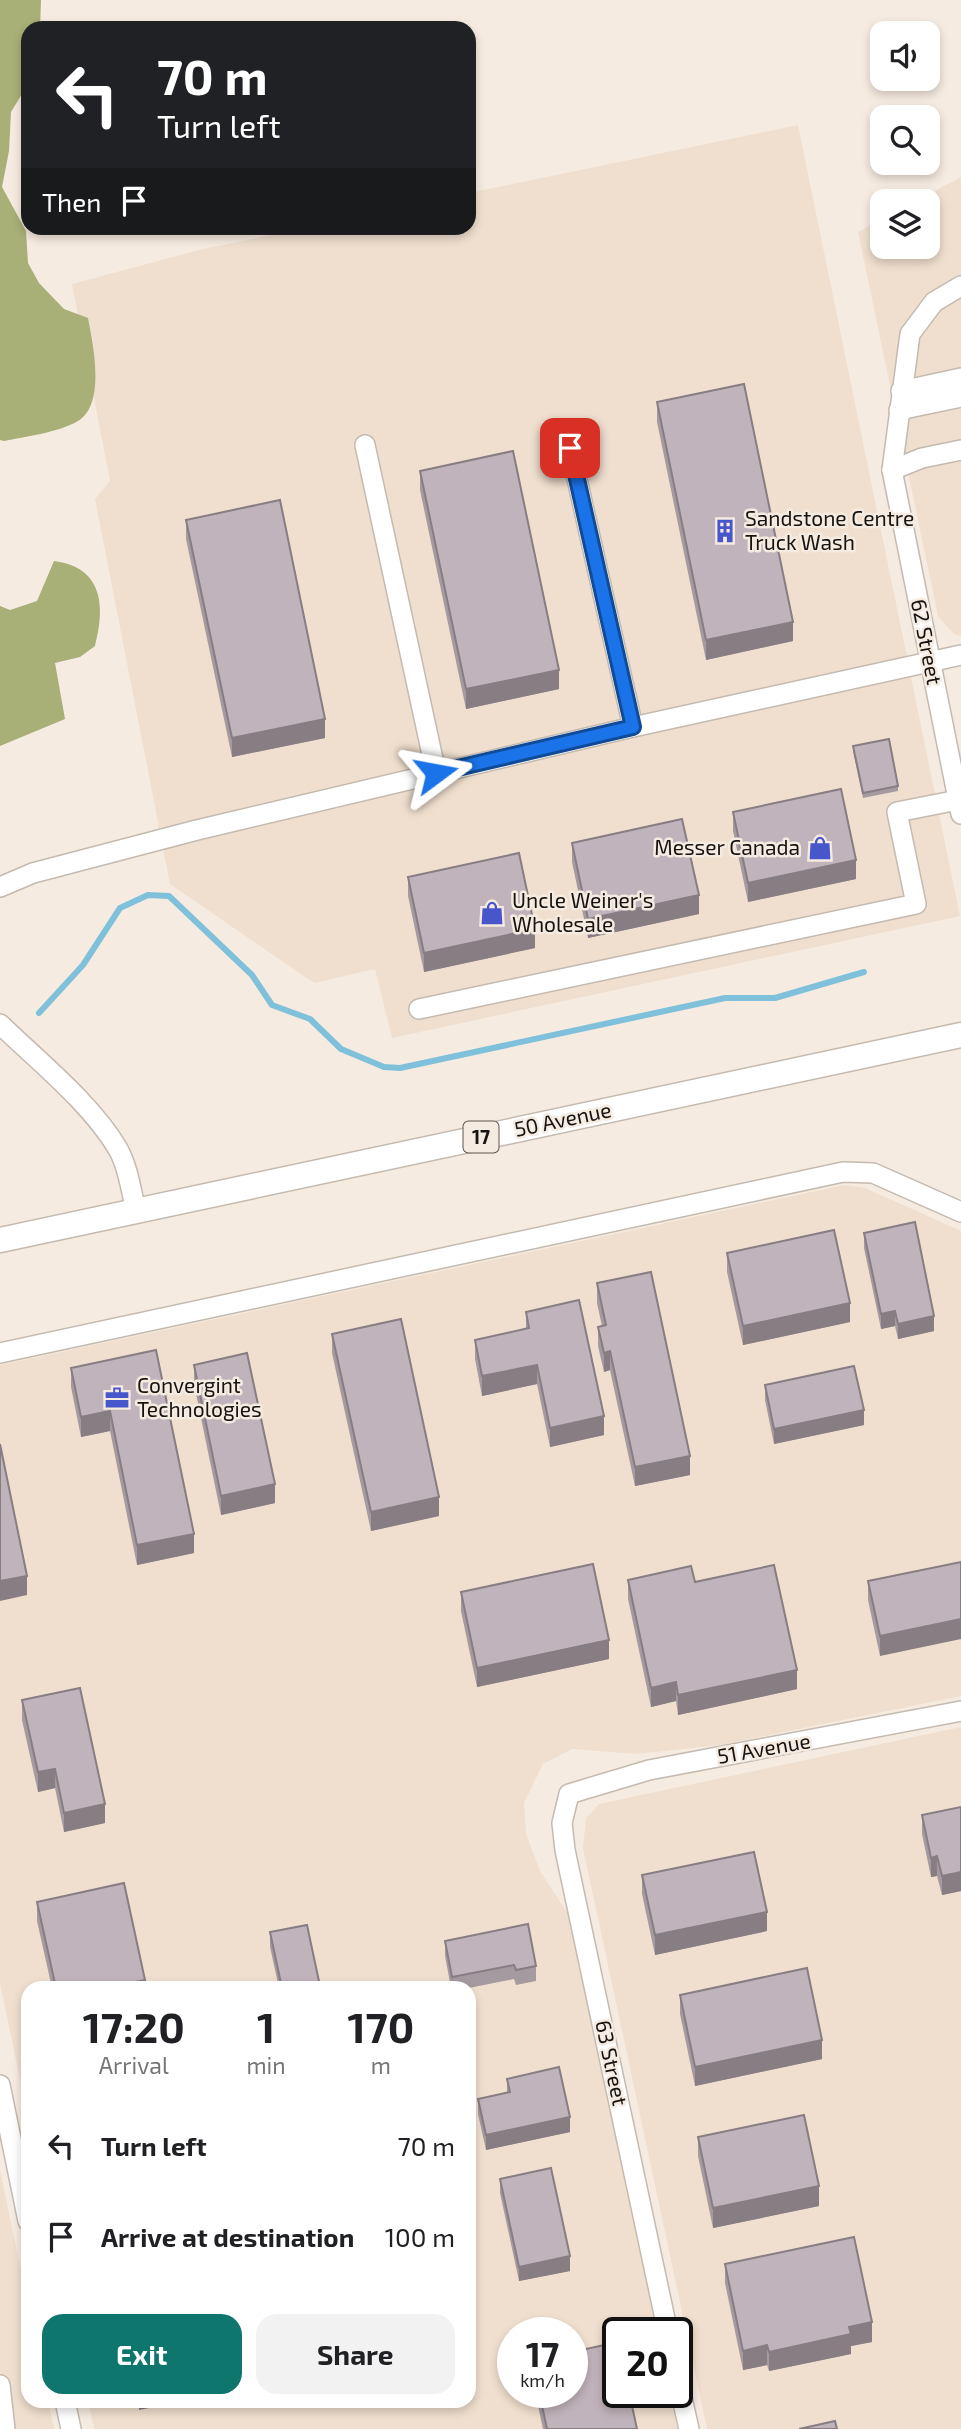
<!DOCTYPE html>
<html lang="en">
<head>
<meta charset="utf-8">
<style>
  :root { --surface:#fff; --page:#f2f2f2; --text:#202124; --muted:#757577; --accent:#0f766e }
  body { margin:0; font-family:"Exo 2",sans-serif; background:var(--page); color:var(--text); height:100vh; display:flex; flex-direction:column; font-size:26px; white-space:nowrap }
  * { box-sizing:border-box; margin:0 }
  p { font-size:23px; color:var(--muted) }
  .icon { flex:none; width:38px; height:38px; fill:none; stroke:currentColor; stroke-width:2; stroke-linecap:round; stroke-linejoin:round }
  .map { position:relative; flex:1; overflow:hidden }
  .drawer { position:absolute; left:21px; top:1981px; width:455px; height:427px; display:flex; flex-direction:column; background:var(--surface); border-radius:21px; box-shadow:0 4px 10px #0003 }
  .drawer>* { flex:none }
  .banner { position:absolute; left:21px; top:21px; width:455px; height:214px; border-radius:21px; box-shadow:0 4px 10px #0003; background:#202124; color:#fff; overflow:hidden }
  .fabs { position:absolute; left:870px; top:21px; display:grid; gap:14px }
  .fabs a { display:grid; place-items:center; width:70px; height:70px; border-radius:14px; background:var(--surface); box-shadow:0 4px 10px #0003; font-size:35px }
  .speed { position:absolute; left:497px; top:2317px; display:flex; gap:14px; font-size:35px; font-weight:700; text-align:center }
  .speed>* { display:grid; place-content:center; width:91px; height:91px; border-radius:50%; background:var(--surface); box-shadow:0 4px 10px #0003; line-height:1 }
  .speed small { font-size:18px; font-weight:400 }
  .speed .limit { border:4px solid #111; border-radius:10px; background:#fff; color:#111 }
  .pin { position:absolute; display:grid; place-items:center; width:60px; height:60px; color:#fff; margin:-30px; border-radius:14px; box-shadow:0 4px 10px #0006 }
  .me { position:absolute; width:77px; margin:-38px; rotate:77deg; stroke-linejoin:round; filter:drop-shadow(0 0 5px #0008) }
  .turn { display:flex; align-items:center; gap:24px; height:147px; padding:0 21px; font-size:32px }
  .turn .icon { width:91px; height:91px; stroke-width:2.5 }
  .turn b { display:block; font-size:49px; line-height:60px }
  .then { display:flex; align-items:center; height:66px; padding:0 21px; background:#0003; gap:14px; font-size:26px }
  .eta { display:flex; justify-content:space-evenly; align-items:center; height:119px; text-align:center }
  .eta b { font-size:42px; font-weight:700; line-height:49px }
  .action { display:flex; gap:14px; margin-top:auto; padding:14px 21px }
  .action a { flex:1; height:80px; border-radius:21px; background:var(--accent); color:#fff; font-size:28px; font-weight:700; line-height:80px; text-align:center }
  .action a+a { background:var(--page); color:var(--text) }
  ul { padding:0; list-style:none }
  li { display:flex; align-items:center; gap:21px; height:91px; padding:0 21px }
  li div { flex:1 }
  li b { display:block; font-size:26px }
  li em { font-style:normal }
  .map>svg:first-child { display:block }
  .built { fill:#f0dfce; fill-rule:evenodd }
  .forest { fill:#a8af77 }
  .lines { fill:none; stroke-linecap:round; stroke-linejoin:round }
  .stream { stroke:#7fc1da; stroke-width:6 }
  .minor-casing { stroke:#c4baaf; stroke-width:22 }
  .major-casing { stroke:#c4baaf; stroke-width:27 }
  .minor { stroke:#fff; stroke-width:19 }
  .major { stroke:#fff; stroke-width:24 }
  .wall { fill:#a69aa1 }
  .shaded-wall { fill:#877d83 }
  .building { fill:#c1b3bb; stroke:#877d83; stroke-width:2 }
  .route-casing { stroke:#114b97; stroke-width:18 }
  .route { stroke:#1a73e8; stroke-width:12 }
  .labels { text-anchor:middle; stroke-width:5; stroke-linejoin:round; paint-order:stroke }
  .shield { fill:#f6ebe0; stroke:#5a544e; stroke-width:2 }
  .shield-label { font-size:19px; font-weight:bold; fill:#171310 }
  .poi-label { font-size:21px; fill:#171310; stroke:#f6ebe0; text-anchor:start }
  .street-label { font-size:21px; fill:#171310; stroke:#f6ebe0 }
</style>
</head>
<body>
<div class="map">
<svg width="961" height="2429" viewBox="0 0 961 2429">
  <rect width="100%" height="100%" fill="#f6ebe0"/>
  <!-- built -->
  <g class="built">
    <polygon points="798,125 960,916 392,1038 375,969 314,983 170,884 95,499 110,481 72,284 203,249 306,228 469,228 469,193"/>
    <polygon points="961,177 961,636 954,634 938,616 858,232 882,219 882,247 928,247 928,201 916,201"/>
    <path d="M844 1185 865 1188 961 1231V1696L720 1745 637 1754 572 1749 543 1764 524 1803 526 1834 540 1871 570 1917 657 2333H618V2392H669L677 2429H94L88 2401H469V1988H28V2117L0 1984V1365ZM513 2333H572V2392H513Z"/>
    <polygon points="961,1727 961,2429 707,2429 583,1848 586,1818 599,1804"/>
    <polygon points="0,2170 28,2304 28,2401 48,2401 54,2429 0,2429"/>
  </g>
  <!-- forest -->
  <g class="forest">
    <path d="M0 0H41L40 28H28V84L11 112 9 151 2 187 26 231 28 263 39 283 64 309 88 318C93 345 106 404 78 421 60 432 24 437 4 441L0 440Z"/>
    <path d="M54 561C102 567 106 605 95 646L80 657 55 663 65 719 0 746V606L10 610 37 601Z"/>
  </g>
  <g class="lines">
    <!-- stream -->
    <polyline class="stream" points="39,1013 83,965 120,908 148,895 169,896 252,975 272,1005 310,1019 341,1049 384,1067 400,1068 725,998 775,998 864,972"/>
    <!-- minor casing -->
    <g class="minor-casing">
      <g id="minor">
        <polyline points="961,286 934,302 910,334 892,470 961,814"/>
        <polyline points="901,391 961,378"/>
        <polyline points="899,410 961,397"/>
        <polyline points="365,445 436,773"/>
        <polyline points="570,448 633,727"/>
        <polyline points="892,470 922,458 961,450"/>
        <polyline points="0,887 33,873 197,830 633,727 961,655"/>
        <polyline points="419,1009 916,904 897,812 958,800"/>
        <path d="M0 1024C38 1061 91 1103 118 1149 128 1167 131 1190 136 1211"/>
        <polyline points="0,1353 843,1172 873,1173 961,1212"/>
        <polyline points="0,2085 28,2221"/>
        <polyline points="668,2333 565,1850 562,1823 569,1794 649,1770 961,1711"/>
        <polyline points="677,2376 689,2429"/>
        <polyline points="0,2385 5,2429"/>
        <polyline points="65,2401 71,2429"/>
      </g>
    </g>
    <!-- major casing -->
    <g class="major-casing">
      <polyline id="major" points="0,1240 961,1035"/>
    </g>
    <!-- minor -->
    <use href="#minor" class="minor"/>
    <!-- major -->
    <use href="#major" class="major"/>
  </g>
  <!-- wall -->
  <g class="wall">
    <polygon points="657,402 793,641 706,660 657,422"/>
    <polygon points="420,471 559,689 466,709 420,490"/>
    <polygon points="186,520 325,738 232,757 186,539"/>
    <polygon points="853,746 898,786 898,791 863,798 853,751"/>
    <polygon points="733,812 856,879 748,902 733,831"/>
    <polygon points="572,843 699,914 588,938 572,862"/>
    <polygon points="408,877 535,948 424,972 408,896"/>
    <polygon points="864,1233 934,1331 898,1339 895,1326 881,1329 864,1248"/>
    <polygon points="727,1253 850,1322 743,1345 727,1272"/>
    <polygon points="597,1283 690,1475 635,1486 610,1370 604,1372 598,1346 598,1327 602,1326 597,1303"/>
    <polygon points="526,1312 604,1435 550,1447 537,1384 482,1396 475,1359 475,1340 526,1329"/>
    <polygon points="332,1334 439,1516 371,1531 332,1353"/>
    <polygon points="156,1350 194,1553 137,1565 110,1431 81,1437 71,1387 71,1368"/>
    <polygon points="194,1365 275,1503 221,1515 194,1384"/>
    <polygon points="765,1385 864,1425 774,1444 765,1400"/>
    <polygon points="961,1562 880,1656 868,1600 868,1581"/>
    <polygon points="628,1580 695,1582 797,1689 678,1715 676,1701 651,1707 628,1599"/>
    <polygon points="461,1592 609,1659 477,1687 461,1611"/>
    <polygon points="22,1700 105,1823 64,1832 55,1788 38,1792 22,1720"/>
    <polygon points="961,1807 961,1891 942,1895 937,1876 931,1877 922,1834 922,1815"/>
    <polygon points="642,1875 767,1931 655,1955 642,1894"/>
    <polygon points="37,1902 145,1988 52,1988 37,1921"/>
    <polygon points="270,1932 320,1988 279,1988 270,1947"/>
    <polygon points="445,1941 536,1966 536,1981 516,1985 514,1979 469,1988 451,1988 445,1956"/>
    <polygon points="680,1995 822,2059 695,2086 680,2014"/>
    <polygon points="507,2079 570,2132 486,2150 478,2114 478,2099 507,2093"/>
    <polygon points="698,2137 819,2206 713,2228 698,2156"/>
    <polygon points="500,2179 570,2271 519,2281 500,2193"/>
    <polygon points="725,2264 872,2342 851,2346 851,2354 769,2371 767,2365 743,2370 725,2283"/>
    <polygon points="535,2392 572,2392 637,2429 543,2429"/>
  </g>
  <!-- shaded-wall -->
  <g class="shaded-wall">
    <polygon points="793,622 793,641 706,660 706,640"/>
    <polygon points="559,670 559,689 466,709 466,689"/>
    <polygon points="325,719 325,738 232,757 232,738"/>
    <polygon points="856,860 856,879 748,902 748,883"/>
    <polygon points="699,895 699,914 588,938 588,919"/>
    <polygon points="535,929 535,948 424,972 424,953"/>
    <polygon points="850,1303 850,1322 743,1345 743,1326"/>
    <polygon points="895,1311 895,1326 881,1329 881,1314"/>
    <polygon points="934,1316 934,1331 898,1339 898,1324"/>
    <polygon points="610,1351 610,1370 604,1372 604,1353"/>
    <polygon points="537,1365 537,1384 482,1396 482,1376"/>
    <polygon points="864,1410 864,1425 774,1444 774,1429"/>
    <polygon points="110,1411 110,1431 81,1437 81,1417"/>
    <polygon points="604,1416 604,1435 550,1447 550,1428"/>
    <polygon points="690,1456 690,1475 635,1486 635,1467"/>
    <polygon points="275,1484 275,1503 221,1515 221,1496"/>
    <polygon points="439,1497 439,1516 371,1531 371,1512"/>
    <polygon points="194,1534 194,1553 137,1565 137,1545"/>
    <polygon points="27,1576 27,1595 0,1601 0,1581"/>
    <polygon points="961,1619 961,1639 880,1656 880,1636"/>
    <polygon points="609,1640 609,1659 477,1687 477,1668"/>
    <polygon points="797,1670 797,1689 678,1715 678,1695"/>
    <polygon points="676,1682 676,1701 651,1707 651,1688"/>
    <polygon points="55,1769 55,1788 38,1792 38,1772"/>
    <polygon points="105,1804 105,1823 64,1832 64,1813"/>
    <polygon points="937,1856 937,1876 931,1877 931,1858"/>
    <polygon points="961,1872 961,1891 942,1895 942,1876"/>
    <polygon points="767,1912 767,1931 655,1955 655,1935"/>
    <polygon points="145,1980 145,1988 107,1988"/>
    <polygon points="822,2040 822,2059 695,2086 695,2067"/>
    <polygon points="570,2117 570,2132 486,2150 486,2135"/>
    <polygon points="819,2186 819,2206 713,2228 713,2208"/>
    <polygon points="570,2256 570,2271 519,2281 519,2267"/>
    <polygon points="872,2322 872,2342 851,2346 851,2354 769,2371 769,2352 849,2327"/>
    <polygon points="767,2345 767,2365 743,2370 743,2351"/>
    <polygon points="139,2401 185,2401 139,2410"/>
  </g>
  <!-- building -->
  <g class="building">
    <polygon points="744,384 793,622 706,640 657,402"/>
    <polygon points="513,451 559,670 466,689 420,471"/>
    <polygon points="280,500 325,719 232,738 186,520"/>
    <polygon points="889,739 898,786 863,793 853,746"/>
    <polygon points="841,789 856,860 748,883 733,812"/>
    <polygon points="682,819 699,895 588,919 572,843"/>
    <polygon points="519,853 535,929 424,953 408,877"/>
    <polygon points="915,1222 934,1316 898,1324 895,1311 881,1314 864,1233"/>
    <polygon points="834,1230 850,1303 743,1326 727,1253"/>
    <polygon points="651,1272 690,1456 635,1467 610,1351 604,1353 598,1327 606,1325 597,1283"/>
    <polygon points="579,1300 604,1416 550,1428 537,1365 482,1376 475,1340 529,1328 526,1312"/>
    <polygon points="401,1319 439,1497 371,1512 332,1334"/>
    <polygon points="156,1350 194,1534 137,1545 110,1411 81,1417 71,1368"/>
    <polygon points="247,1353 275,1484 221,1496 194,1365"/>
    <polygon points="854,1366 864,1410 774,1429 765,1385"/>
    <polygon points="0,1444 27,1576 0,1581"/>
    <polygon points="961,1562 961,1619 880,1636 868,1581"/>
    <polygon points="593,1564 609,1640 477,1668 461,1592"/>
    <polygon points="774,1565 797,1670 678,1695 676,1682 651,1688 628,1580 691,1566 695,1582"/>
    <polygon points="80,1688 105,1804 64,1813 55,1769 38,1772 22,1700"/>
    <polygon points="961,1807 961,1872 942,1876 937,1856 931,1858 922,1815"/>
    <polygon points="754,1852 767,1912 655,1935 642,1875"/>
    <polygon points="124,1883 145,1980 107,1988 56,1988 37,1902"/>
    <polygon points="528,1924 536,1966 516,1970 514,1965 452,1977 445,1941"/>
    <polygon points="307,1925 320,1986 308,1988 282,1988 270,1932"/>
    <polygon points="807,1968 822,2040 695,2067 680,1995"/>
    <polygon points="559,2067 570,2117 486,2135 478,2099 510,2092 507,2079"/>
    <polygon points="804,2115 819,2186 713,2208 698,2137"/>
    <polygon points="551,2168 570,2256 519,2267 500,2179"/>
    <polygon points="854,2237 872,2322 849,2327 851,2334 769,2352 767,2345 743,2351 725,2264"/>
    <polygon points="618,2342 618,2392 629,2392 637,2429 547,2429 539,2392 572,2392 572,2352"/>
    <polygon points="835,2421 837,2429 799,2429"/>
  </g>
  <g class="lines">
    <!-- route casing -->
    <g class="route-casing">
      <polyline id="route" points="436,773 633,727 570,448"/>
    </g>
    <!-- route -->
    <use href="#route" class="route"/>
  </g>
  <!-- icons -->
  <defs>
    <g id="building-bare" transform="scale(1.89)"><path d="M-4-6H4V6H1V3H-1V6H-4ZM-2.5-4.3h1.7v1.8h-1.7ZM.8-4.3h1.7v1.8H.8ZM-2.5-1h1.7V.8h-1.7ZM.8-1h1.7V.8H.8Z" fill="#4856cb" stroke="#f6ebe0" stroke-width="2.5" paint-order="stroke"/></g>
    <g id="shop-bare" transform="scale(1.89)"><path d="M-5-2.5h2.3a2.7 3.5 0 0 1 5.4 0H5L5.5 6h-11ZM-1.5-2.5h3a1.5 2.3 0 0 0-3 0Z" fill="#4856cb" stroke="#f6ebe0" stroke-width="2.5" paint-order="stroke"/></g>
    <g id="office-bare" transform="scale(1.89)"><path d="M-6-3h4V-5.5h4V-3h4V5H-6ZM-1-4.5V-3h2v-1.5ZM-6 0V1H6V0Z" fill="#4856cb" stroke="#f6ebe0" stroke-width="2.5" paint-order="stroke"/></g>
  </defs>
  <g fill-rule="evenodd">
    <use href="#building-bare" x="725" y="531"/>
    <use href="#shop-bare" x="820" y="848"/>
    <use href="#shop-bare" x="492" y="913"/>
    <use href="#office-bare" x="117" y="1398"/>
  </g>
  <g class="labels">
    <!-- shield labels -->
    <rect class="shield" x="463.5" y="1121.5" width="35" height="31" rx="5"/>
    <g class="shield-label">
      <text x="481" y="1144">17</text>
    </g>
    <!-- poi labels -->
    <g class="poi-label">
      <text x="745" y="526">Sandstone Centre<tspan x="745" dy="24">Truck Wash</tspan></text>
      <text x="800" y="855" text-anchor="end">Messer Canada</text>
      <text x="512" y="908">Uncle Weiner's<tspan x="512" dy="24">Wholesale</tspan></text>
      <text x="137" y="1393">Convergint<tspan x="137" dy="24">Technologies</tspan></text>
    </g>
    <!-- street labels -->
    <g class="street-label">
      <text transform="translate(926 642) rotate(79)" y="7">62 Street</text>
      <text transform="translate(563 1120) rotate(-12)" y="7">50 Avenue</text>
      <text transform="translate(764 1749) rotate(-10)" y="7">51 Avenue</text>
      <text transform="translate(611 2063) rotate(78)" y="7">63 Street</text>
    </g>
  </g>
</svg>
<div class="fabs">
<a><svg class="icon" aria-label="sound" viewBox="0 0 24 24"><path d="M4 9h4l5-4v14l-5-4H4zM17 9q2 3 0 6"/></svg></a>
<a><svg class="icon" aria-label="search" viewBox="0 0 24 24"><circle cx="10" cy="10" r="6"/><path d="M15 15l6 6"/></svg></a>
<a><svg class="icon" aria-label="layers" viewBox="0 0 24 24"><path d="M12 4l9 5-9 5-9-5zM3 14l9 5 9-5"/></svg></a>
</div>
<div class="speed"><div>17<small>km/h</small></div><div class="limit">20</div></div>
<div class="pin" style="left:570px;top:448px;background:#d93025"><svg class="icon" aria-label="arrive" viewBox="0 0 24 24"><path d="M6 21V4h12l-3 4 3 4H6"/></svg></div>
<svg class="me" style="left:436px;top:773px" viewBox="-20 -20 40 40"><path d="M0-17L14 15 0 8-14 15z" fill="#1a73e8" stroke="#fff" stroke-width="4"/></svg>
<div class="banner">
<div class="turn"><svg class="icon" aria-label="left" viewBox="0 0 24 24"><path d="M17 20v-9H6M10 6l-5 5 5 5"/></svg><div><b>70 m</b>Turn left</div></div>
<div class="then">Then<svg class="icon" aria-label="arrive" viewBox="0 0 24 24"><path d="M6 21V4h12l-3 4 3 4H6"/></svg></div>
</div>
<section class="drawer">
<div class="eta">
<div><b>17:20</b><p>Arrival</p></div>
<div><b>1</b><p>min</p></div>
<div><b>170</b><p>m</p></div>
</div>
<ul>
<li><svg class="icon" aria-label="left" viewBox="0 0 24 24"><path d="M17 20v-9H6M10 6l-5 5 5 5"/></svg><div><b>Turn left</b></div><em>70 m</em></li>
<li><svg class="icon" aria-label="arrive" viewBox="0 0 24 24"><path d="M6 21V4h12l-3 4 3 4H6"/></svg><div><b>Arrive at destination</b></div><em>100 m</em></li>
</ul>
<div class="action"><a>Exit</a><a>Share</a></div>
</section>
</div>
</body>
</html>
